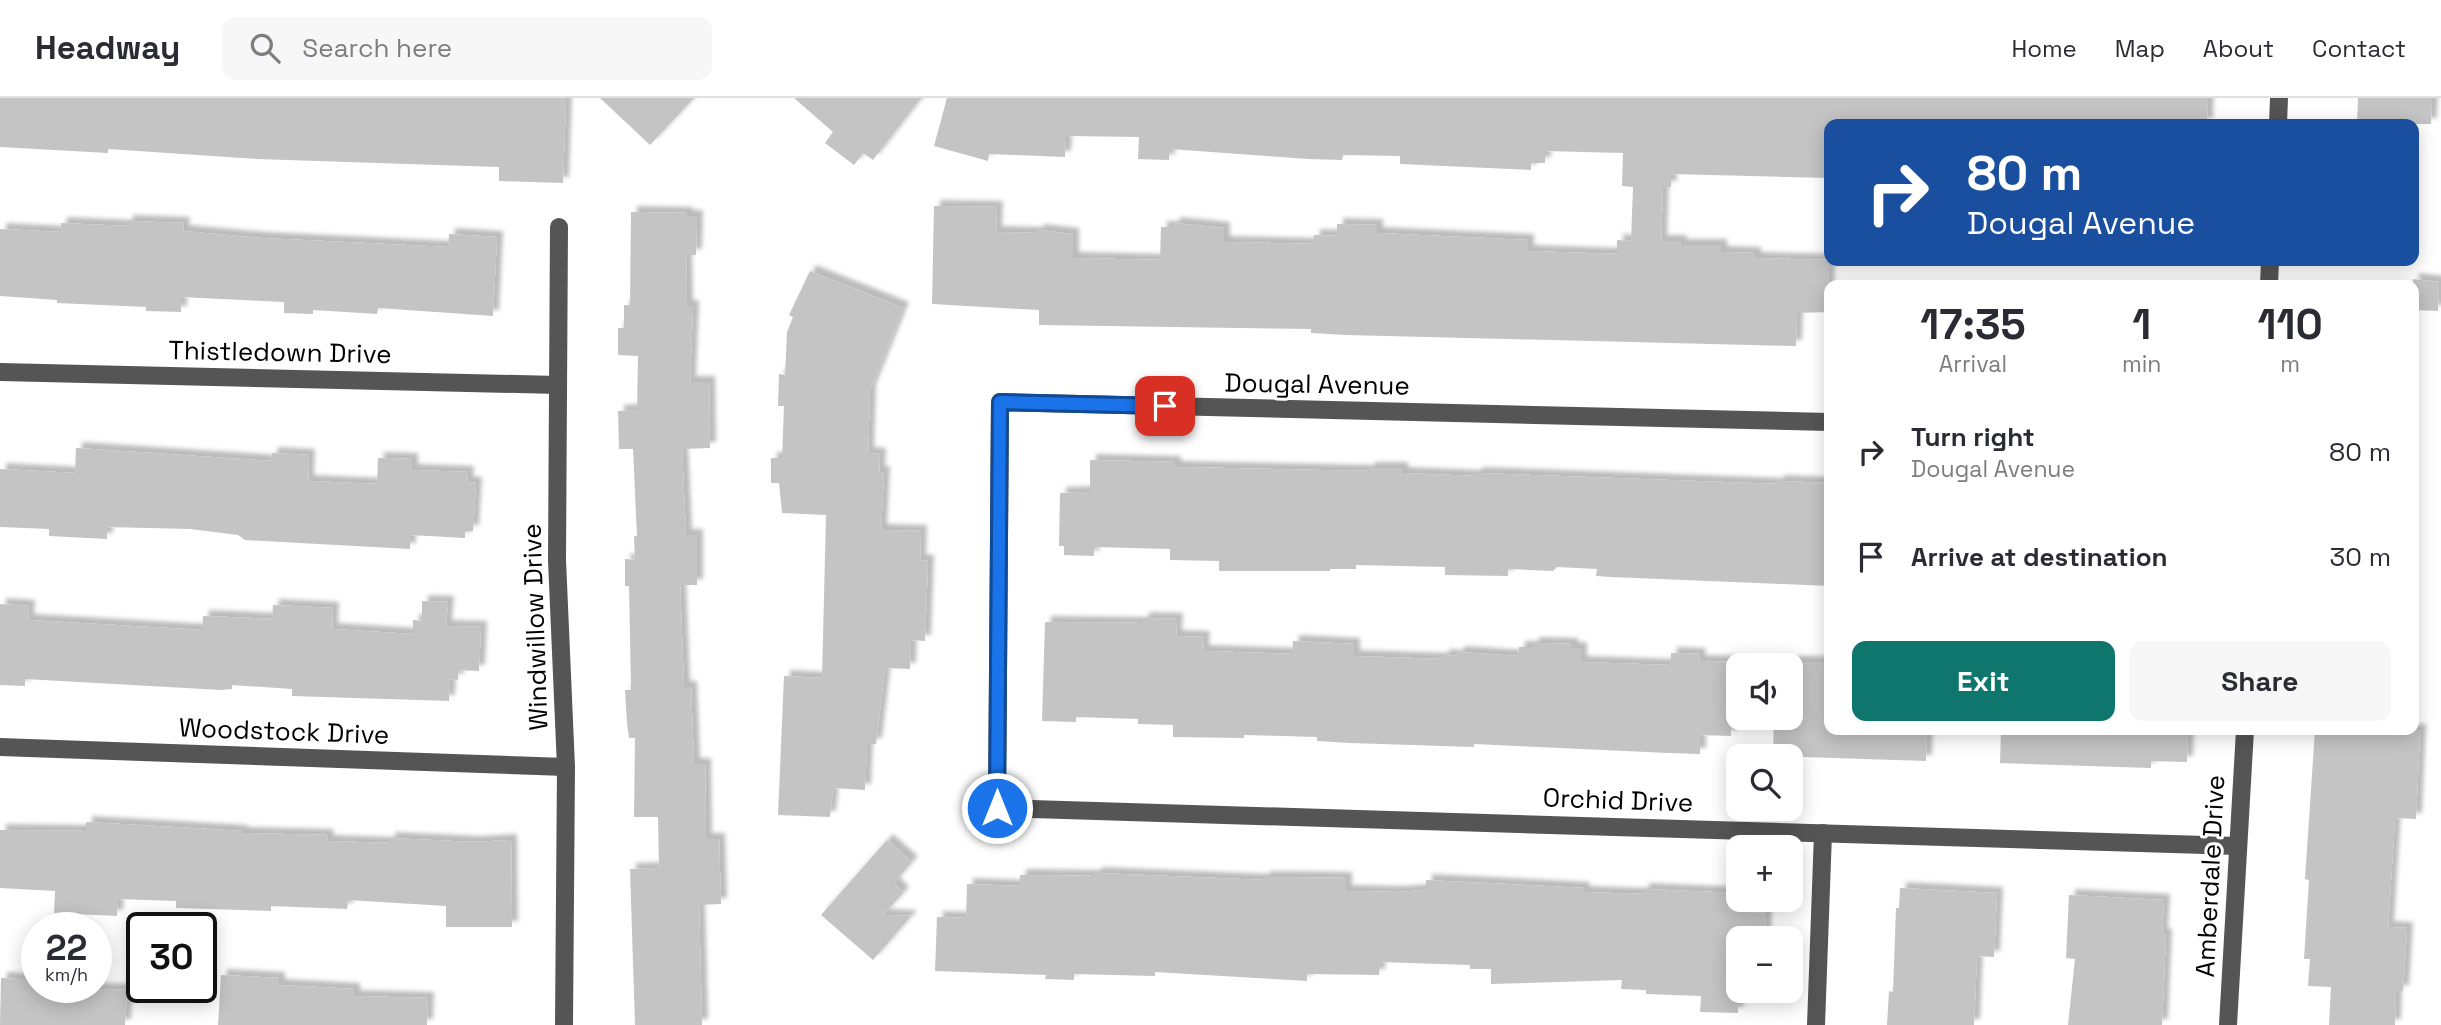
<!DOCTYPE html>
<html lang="en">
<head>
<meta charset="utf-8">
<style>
  :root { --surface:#fff; --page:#f7f7f7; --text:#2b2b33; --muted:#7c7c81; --line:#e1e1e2; --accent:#0f766e }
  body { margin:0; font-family:"Space Grotesk",sans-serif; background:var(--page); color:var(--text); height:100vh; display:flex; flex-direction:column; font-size:26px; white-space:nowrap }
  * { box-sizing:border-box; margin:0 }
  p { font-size:23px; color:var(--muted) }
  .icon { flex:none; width:38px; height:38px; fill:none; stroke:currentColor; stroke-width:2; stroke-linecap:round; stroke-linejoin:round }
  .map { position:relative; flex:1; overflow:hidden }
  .sheet { position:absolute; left:1824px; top:182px; width:595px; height:455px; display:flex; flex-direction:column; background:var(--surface); border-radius:14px; box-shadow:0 4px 18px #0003 }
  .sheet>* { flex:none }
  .banner { position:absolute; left:1824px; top:21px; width:595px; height:147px; border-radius:14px; box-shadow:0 4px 18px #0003; background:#1a4fa0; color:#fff; overflow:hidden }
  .tools { position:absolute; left:1726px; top:555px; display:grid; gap:14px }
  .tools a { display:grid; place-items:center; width:77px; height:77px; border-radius:14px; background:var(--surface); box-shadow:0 4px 18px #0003; font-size:35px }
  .speed { position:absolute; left:21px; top:814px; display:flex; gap:14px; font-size:35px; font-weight:700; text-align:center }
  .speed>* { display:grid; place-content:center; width:91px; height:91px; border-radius:50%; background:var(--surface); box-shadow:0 4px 18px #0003; line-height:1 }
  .speed small { font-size:18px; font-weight:400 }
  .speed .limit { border:4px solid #111; border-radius:10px; background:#fff; color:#111 }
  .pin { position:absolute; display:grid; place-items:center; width:60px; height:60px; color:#fff; margin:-30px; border-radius:14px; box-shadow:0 4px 10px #0006 }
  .me { position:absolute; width:77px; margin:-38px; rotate:0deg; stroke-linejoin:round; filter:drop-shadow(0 0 5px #0008) }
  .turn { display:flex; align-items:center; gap:24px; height:147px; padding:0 28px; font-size:32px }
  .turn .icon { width:91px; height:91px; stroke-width:2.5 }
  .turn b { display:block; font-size:49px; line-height:60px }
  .eta { display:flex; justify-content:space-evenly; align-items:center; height:119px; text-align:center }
  .eta b { font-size:42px; font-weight:700; line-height:49px }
  .action { display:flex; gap:14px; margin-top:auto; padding:14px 28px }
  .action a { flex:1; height:80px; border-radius:14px; background:var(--accent); color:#fff; font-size:28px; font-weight:700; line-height:80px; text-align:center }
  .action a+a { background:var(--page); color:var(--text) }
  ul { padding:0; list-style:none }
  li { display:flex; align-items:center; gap:21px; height:105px; padding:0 28px }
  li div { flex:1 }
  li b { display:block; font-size:26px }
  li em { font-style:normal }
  header { display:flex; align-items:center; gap:42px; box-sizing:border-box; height:98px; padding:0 35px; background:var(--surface); border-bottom:2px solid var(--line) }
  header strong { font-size:33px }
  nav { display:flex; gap:38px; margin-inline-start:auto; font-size:24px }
  .search { width:490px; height:63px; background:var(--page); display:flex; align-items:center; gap:18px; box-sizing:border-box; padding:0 24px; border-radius:14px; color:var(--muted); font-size:26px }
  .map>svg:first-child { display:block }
  .building { fill:#c4c4c4; filter:url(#shadow) }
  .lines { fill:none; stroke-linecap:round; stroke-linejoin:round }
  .minor { stroke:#555; stroke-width:18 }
  .route-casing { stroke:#114b97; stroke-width:18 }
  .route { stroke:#1a73e8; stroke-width:12 }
  .labels { text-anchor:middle; stroke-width:6; stroke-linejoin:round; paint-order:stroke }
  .street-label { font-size:26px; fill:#000; stroke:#fff }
</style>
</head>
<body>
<header>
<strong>Headway</strong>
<div class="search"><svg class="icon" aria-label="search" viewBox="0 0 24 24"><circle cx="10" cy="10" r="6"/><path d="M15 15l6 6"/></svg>Search here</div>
<nav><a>Home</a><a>Map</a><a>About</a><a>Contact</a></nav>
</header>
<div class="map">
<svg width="2441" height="927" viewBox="0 0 2441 927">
  <defs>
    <filter id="shadow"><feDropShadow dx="6" dy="-6" stdDeviation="2" flood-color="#0004"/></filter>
  </defs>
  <rect width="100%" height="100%" fill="#fff"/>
  <!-- building -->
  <g class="building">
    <polygon points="0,0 566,0 563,85 499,83 499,69 257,61 108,51 108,55 0,49"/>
    <polygon points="600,0 694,0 650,47"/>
    <polygon points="794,0 921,0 873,62 863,55 854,67 825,45 833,34"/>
    <polygon points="947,0 2208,0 2207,26 1829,26 1829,80 1671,76 1671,89 1663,89 1661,143 1681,143 1680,147 1721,147 1721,154 1755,155 1755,160 1829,162 1828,214 1797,215 1796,248 1346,237 1311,235 1311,231 1039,227 1039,212 932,206 934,108 997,109 996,134 1037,135 1039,132 1073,136 1073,160 1160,162 1161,129 1174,129 1174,125 1224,130 1224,144 1314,146 1314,137 1337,138 1337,126 1377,127 1377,135 1528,142 1528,153 1617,156 1617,142 1631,143 1633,89 1622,88 1623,55 1545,53 1545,65 1531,65 1531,72 1400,66 1400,58 1343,57 1342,62 1308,61 1170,51 1169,62 1138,61 1139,39 1066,38 1065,59 989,56 988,63 934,48"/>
    <polygon points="2358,0 2432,0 2431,26 2357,26"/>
    <polygon points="631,114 687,115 687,118 697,118 696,157 686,157 687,208 693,208 690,284 709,284 710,350 682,351 686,437 697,437 697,487 680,487 684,589 691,589 694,666 705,666 706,741 719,741 721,806 699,807 702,927 635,927 630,771 659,770 658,719 634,719 635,640 629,640 627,625 625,592 631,592 629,488 625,488 625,461 635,462 634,438 637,438 633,351 619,351 618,313 637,312 638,258 618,257 618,230 624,230 624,207 630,207"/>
    <polygon points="127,123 184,125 183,133 261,140 448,149 449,136 497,139 493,218 378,210 377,216 313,212 313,216 284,215 284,204 181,199 181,214 146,213 146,209 57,205 57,202 0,198 0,131 60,134 61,125 127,128"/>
    <polygon points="810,173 903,210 870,292 868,355 880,356 879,374 884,374 881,432 921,433 920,462 928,463 925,543 911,542 910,571 885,570 876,646 867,646 865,692 833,690 830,719 778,717 784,578 822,580 826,417 782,415 779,385 771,385 771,360 782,360 784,308 778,308 779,276 785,277 787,234 793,219 789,217"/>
    <polygon points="2413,181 2439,184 2438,213 2413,212"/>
    <polygon points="76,350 271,363 272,355 309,357 308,383 377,386 378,360 412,361 412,372 468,374 467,384 476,385 473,433 465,433 465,440 410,437 410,451 245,442 238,437 190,431 107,429 107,441 49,438 49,431 0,429 0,371 75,375"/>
    <polygon points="1090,362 1175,364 1175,369 1369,373 1369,370 1402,370 1402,375 1476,378 1476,375 1778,386 1778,383 1829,385 1829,488 1611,479 1596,478 1597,471 1557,469 1553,473 1508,471 1508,478 1445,477 1445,469 1356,467 1356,471 1330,471 1330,473 1219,473 1219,463 1170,462 1170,451 1094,449 1094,458 1064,457 1064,448 1059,448 1060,395 1090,394"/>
    <polygon points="422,503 448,504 446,528 481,529 479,573 458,572 458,582 450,581 449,603 292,598 292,591 232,587 232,591 221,592 25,581 25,588 0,587 0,506 29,508 28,522 202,532 203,518 272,521 273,507 333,510 332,531 413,536 413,522 422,523"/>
    <polygon points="1143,520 1177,521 1176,538 1204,539 1203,553 1292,556 1293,543 1354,546 1354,558 1443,561 1443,557 1457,558 1459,554 1518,558 1519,549 1533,549 1533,545 1572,546 1572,550 1581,550 1581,564 1670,567 1671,555 1700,556 1699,563 1733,564 1731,638 1700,637 1700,656 1668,655 1474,646 1474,649 1350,645 1317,643 1317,639 1244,637 1244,640 1173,639 1173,627 1138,626 1138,621 1076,619 1076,624 1042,623 1045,524 1143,525"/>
    <polygon points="1790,564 1829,564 1829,632 1927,632 1926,663 1773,658 1774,620 1790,620"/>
    <polygon points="2001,632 2188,632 2187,664 2151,663 2151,670 2000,665"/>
    <polygon points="2315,632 2420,632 2416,721 2395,720 2388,829 2407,830 2403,893 2396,893 2395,927 2329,927 2331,889 2308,888 2310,861 2304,861 2309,782 2305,781"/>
    <polygon points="86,724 242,733 242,735 328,737 327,743 389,745 389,740 474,744 511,742 512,829 446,829 446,808 348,802 347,811 271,808 271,813 176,810 176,803 118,801 117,818 54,815 55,793 0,790 0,732 86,733"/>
    <polygon points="887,742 912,764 894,785 903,795 883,817 911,818 873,862 821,817"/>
    <polygon points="1096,775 1264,782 1264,779 1346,780 1346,793 1398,794 1426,792 1426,782 1584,790 1583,794 1643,796 1643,791 1738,795 1738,814 1766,815 1765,840 1738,840 1738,915 1700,914 1701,898 1646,896 1646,892 1621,891 1622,882 1491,886 1491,871 1470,871 1470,867 1380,864 1379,877 1307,876 1307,883 1155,874 1155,878 1074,876 1074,882 1045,881 1046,877 935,873 937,819 966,820 967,786 1019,788 1020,777 1095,778"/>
    <polygon points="1900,790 1997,795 1994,859 1977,858 1974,927 1887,927 1889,893 1893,894 1896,810 1899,810"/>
    <polygon points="2069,797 2164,802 2162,836 2166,837 2162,927 2068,927 2075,861 2066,860"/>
    <polygon points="221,877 279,880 279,887 354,891 354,898 428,900 427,927 218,927"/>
    <polygon points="1,880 37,882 37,889 127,892 125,927 0,927"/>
  </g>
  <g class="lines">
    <!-- minor -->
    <g class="minor">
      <polyline points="2278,26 2279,0"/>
      <polyline points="559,129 557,462 566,669 564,927"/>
      <polyline points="2269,187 2270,163"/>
      <polyline points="0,274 558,287"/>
      <polyline points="1829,324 1000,304 997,710 2238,748"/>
      <polyline points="0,649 566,669"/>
      <polyline points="1816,927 1823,735"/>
      <polyline points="2228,927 2245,632"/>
    </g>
  </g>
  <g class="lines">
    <!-- route casing -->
    <g class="route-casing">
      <polyline id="route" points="997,710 1000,304 1165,308"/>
    </g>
    <!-- route -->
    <use href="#route" class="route"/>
  </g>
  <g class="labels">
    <!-- street labels -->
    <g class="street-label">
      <text transform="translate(280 254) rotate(1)" y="9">Thistledown Drive</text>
      <text transform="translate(1317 286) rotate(1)" y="9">Dougal Avenue</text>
      <text transform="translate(535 529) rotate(-92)" y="9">Windwillow Drive</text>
      <text transform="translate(284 633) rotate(2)" y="9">Woodstock Drive</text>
      <text transform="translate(1618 702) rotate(2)" y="9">Orchid Drive</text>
      <text transform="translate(2210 778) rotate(-87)" y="9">Amberdale Drive</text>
    </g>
  </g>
</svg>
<div class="tools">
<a><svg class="icon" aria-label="sound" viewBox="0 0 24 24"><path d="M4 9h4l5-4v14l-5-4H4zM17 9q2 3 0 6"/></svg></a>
<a><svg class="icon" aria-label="search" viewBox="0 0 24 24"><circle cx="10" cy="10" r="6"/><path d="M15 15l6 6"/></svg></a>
<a>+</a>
<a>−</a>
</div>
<div class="speed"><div>22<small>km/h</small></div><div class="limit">30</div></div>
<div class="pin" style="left:1165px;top:308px;background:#d93025"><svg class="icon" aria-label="arrive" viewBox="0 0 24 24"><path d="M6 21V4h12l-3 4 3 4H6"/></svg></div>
<svg class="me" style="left:997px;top:710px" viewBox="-20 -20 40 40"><circle r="17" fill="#1a73e8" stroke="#fff" stroke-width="3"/><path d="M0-11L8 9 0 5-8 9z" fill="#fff"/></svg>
<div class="banner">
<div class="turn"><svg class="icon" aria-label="right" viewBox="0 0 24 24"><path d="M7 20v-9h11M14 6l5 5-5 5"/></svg><div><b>80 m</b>Dougal Avenue</div></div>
</div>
<section class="sheet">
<div class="eta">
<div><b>17:35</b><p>Arrival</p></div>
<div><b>1</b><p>min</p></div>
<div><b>110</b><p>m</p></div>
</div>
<ul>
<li><svg class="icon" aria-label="right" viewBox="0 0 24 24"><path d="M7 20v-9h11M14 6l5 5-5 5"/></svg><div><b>Turn right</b><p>Dougal Avenue</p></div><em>80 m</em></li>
<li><svg class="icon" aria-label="arrive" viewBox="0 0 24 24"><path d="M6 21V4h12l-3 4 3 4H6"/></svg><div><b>Arrive at destination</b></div><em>30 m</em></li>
</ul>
<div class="action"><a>Exit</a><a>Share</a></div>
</section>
</div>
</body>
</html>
